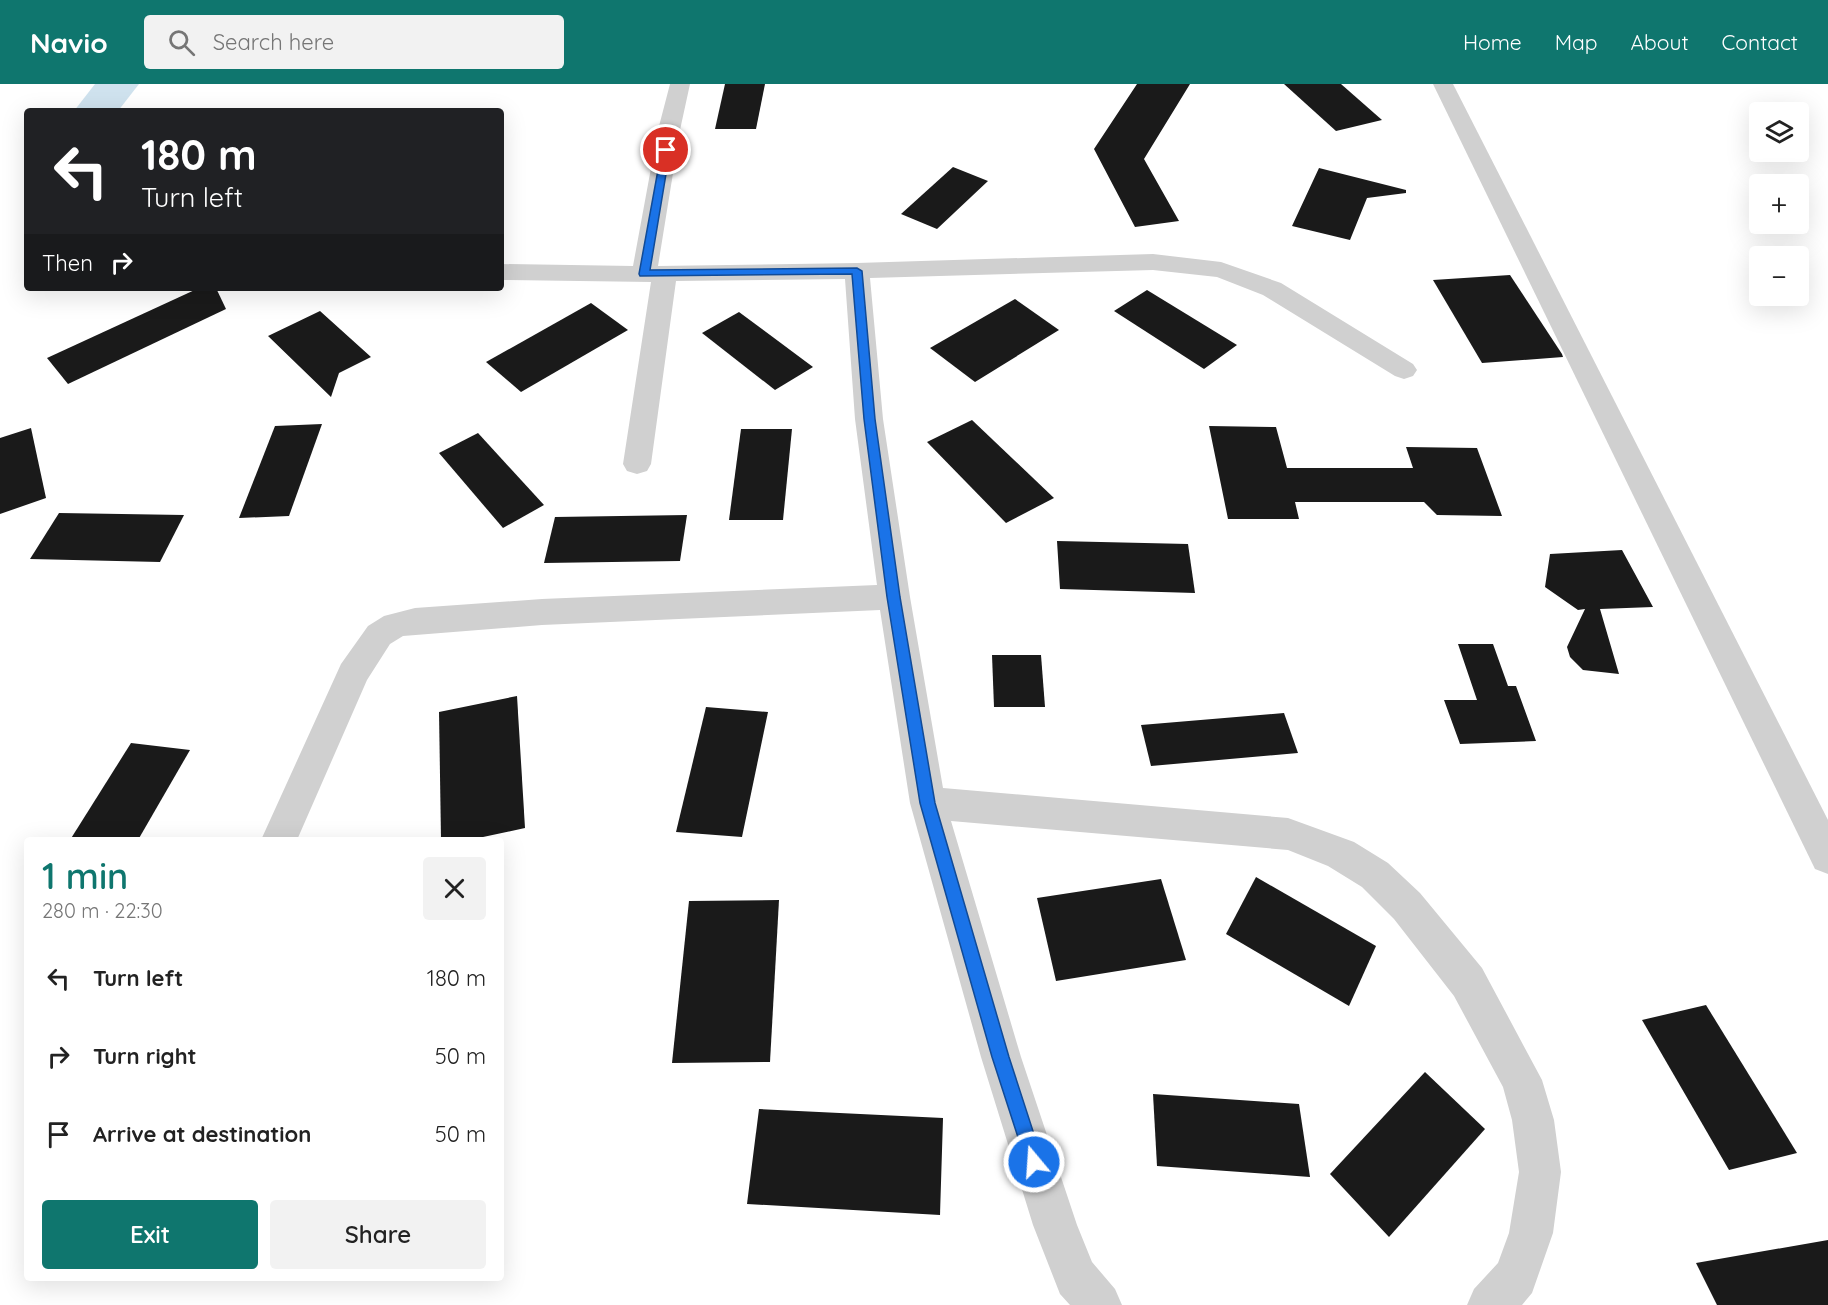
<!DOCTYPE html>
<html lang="en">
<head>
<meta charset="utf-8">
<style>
  :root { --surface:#fff; --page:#f2f2f2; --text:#222; --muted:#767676; --accent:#0f766e }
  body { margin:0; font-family:Quicksand,sans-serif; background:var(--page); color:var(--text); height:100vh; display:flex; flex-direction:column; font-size:22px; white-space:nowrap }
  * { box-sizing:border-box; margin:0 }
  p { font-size:20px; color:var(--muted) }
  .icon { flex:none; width:33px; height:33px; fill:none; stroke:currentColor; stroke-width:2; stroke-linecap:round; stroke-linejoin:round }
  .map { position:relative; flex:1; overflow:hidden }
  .details { position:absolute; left:24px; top:753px; width:480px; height:444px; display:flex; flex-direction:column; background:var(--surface); border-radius:6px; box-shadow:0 6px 24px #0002 }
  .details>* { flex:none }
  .hud { position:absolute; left:24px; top:24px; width:480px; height:183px; border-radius:6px; box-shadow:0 6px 24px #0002; background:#202124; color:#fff; overflow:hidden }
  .buttons { position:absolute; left:1749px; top:18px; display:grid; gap:12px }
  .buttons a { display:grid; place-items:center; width:60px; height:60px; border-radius:6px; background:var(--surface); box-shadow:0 6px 24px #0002; font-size:30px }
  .pin { position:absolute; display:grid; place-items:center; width:51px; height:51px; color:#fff; margin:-26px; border:3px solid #fff; border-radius:50%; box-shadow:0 2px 6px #0007 }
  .me { position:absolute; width:66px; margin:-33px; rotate:342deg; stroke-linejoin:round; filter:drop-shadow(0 0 4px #0008) }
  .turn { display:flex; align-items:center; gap:21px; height:126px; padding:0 18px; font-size:27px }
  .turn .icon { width:78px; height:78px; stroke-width:2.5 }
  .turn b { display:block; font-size:42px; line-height:51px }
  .then { display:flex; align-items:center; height:57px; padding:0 18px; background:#0003; gap:12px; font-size:22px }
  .round { display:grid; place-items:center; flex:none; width:63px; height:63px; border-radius:6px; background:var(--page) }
  .overview { display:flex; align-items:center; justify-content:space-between; height:102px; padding:0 18px }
  h1 { font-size:36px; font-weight:600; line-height:45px; color:var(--accent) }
  .action { display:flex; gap:12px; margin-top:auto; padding:12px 18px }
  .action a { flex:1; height:69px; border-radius:6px; background:var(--accent); color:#fff; font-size:24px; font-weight:600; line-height:69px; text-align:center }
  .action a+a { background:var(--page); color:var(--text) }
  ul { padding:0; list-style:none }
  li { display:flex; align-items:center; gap:18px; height:78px; padding:0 18px }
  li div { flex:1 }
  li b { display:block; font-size:22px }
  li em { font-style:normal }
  header { display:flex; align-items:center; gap:36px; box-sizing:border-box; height:84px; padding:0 30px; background:var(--accent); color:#fff }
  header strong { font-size:28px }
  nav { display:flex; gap:33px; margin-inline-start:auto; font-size:21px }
  .search { width:420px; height:54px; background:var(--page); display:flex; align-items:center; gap:15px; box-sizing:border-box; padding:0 21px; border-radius:6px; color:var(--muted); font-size:22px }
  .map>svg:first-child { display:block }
  .water { fill:#cfe2ee }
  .building { fill:#1a1a1a }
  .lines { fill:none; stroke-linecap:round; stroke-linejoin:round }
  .minor { fill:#d0d0d0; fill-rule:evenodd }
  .route { fill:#1a73e8; stroke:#114b97; stroke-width:1.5 }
</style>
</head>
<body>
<header>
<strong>Navio</strong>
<div class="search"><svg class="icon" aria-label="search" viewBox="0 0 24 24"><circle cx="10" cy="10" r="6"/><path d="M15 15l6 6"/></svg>Search here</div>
<nav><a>Home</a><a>Map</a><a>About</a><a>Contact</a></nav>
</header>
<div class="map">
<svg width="1828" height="1221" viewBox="0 0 1828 1221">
  <rect width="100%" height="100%" fill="#fff"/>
  <!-- water -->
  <polygon class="water" points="95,0 139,0 118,27 74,27"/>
  <!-- building -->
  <g class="building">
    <polygon points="725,0 765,0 756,45 715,45"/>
    <polygon points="1137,0 1190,0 1144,75 1179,137 1135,143 1094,65"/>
    <polygon points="1284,0 1341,0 1382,36 1336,47"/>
    <polygon points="953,83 988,97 937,145 901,130"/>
    <polygon points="1319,84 1406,106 1406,109 1367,114 1350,156 1292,142"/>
    <polygon points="1510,191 1562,270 1563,273 1482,279 1433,196"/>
    <polygon points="199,204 216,204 226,225 68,300 47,274"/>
    <polygon points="1147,206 1237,261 1204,285 1114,227"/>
    <polygon points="1015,215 1059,246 975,298 930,264"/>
    <polygon points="591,219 628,246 521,308 486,278"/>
    <polygon points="320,227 371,273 339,289 331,313 268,252"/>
    <polygon points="739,228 813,283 775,306 702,249"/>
    <polygon points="972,336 1054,414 1006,439 927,358"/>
    <polygon points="322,340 289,432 239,434 275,342"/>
    <polygon points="1209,342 1276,343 1287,384 1413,384 1406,363 1477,364 1502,432 1437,431 1424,418 1295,418 1299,435 1228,435"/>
    <polygon points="31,344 46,414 0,430 0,354"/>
    <polygon points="741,345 792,345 783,436 729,436"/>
    <polygon points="478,349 544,421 503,444 439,369"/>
    <polygon points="59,429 184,431 160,478 30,475"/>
    <polygon points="687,431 680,477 544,479 555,433"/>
    <polygon points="1057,457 1188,460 1195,509 1060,505"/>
    <polygon points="1622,466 1653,523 1600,525 1619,590 1583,586 1570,573 1567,563 1585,525 1578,526 1545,503 1550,470"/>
    <polygon points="1458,560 1493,560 1508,602 1516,602 1536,657 1460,660 1444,616 1477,616"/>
    <polygon points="992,571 1041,571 1045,623 994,623"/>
    <polygon points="517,612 525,744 469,756 441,756 439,628"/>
    <polygon points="706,623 768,628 742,753 676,748"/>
    <polygon points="1284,629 1298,669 1151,682 1141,641"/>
    <polygon points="131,659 190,666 138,756 70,756"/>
    <polygon points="1256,793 1376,862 1349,922 1226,850"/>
    <polygon points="1161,795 1186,876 1056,897 1037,814"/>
    <polygon points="779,816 770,978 672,979 689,817"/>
    <polygon points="1706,921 1797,1069 1729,1086 1642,936"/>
    <polygon points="1425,988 1485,1045 1389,1153 1330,1090"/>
    <polygon points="1153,1010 1299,1020 1310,1093 1157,1082"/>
    <polygon points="759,1025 943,1034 940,1131 747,1120"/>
    <polygon points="1828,1156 1828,1221 1717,1221 1696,1179"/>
  </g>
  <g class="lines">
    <!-- minor -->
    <g class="minor">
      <polygon points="670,0 690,0 680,46 658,182 857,179 1153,170 1221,178 1281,199 1413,280 1417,286 1413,292 1404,295 1395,292 1263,211 1217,193 1153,186 870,194 883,335 910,513 943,704 1288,734 1354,758 1388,779 1420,809 1482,884 1542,996 1554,1036 1561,1088 1553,1149 1532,1209 1522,1221 1467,1221 1474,1205 1498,1179 1509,1149 1519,1088 1512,1036 1503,1003 1454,912 1394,835 1362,803 1328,782 1288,766 951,737 1021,973 1077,1141 1092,1178 1115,1205 1122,1221 1070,1221 1060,1210 1033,1141 981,973 910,719 880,526 542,541 403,552 390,560 367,596 297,756 261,756 341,580 368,542 384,532 415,524 542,515 877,501 855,335 845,195 676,197 651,380 647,387 637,390 627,387 623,380 651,198 501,196 501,180 633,182 658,46"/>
      <polygon points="1433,0 1453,0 1828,736 1828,790 1815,785"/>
    </g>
  </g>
  <!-- route -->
  <polygon class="route" points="662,64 670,66 650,186 857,184 862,187 875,335 900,513 935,719 1009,973 1043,1078 1041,1084 1034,1087 1028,1084 1026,1078 992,973 920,719 887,513 864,335 852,190 640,192 639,190"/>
</svg>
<div class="buttons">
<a><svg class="icon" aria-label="layers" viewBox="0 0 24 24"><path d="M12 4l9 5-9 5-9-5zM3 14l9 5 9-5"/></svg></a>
<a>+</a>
<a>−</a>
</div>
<div class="pin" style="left:666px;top:66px;background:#d93025"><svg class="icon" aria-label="arrive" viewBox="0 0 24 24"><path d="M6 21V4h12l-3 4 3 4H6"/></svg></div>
<svg class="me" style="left:1034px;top:1078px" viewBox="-20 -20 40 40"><circle r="17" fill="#1a73e8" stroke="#fff" stroke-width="3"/><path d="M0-11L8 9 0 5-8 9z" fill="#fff"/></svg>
<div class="hud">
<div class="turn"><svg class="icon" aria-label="left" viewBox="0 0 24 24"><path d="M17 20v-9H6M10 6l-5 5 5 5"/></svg><div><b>180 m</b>Turn left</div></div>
<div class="then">Then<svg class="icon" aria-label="right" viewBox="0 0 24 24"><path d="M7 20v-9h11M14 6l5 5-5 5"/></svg></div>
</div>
<section class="details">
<div class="overview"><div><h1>1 min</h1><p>280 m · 22:30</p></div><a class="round"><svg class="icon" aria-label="close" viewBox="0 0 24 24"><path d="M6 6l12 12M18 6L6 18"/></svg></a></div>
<ul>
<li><svg class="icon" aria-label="left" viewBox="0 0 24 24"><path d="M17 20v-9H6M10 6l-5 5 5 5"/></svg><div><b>Turn left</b></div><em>180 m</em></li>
<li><svg class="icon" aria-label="right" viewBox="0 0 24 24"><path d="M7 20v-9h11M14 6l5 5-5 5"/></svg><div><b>Turn right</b></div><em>50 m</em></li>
<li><svg class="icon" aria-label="arrive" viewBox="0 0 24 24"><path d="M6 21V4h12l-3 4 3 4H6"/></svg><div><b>Arrive at destination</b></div><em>50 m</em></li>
</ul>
<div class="action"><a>Exit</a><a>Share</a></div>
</section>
</div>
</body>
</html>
